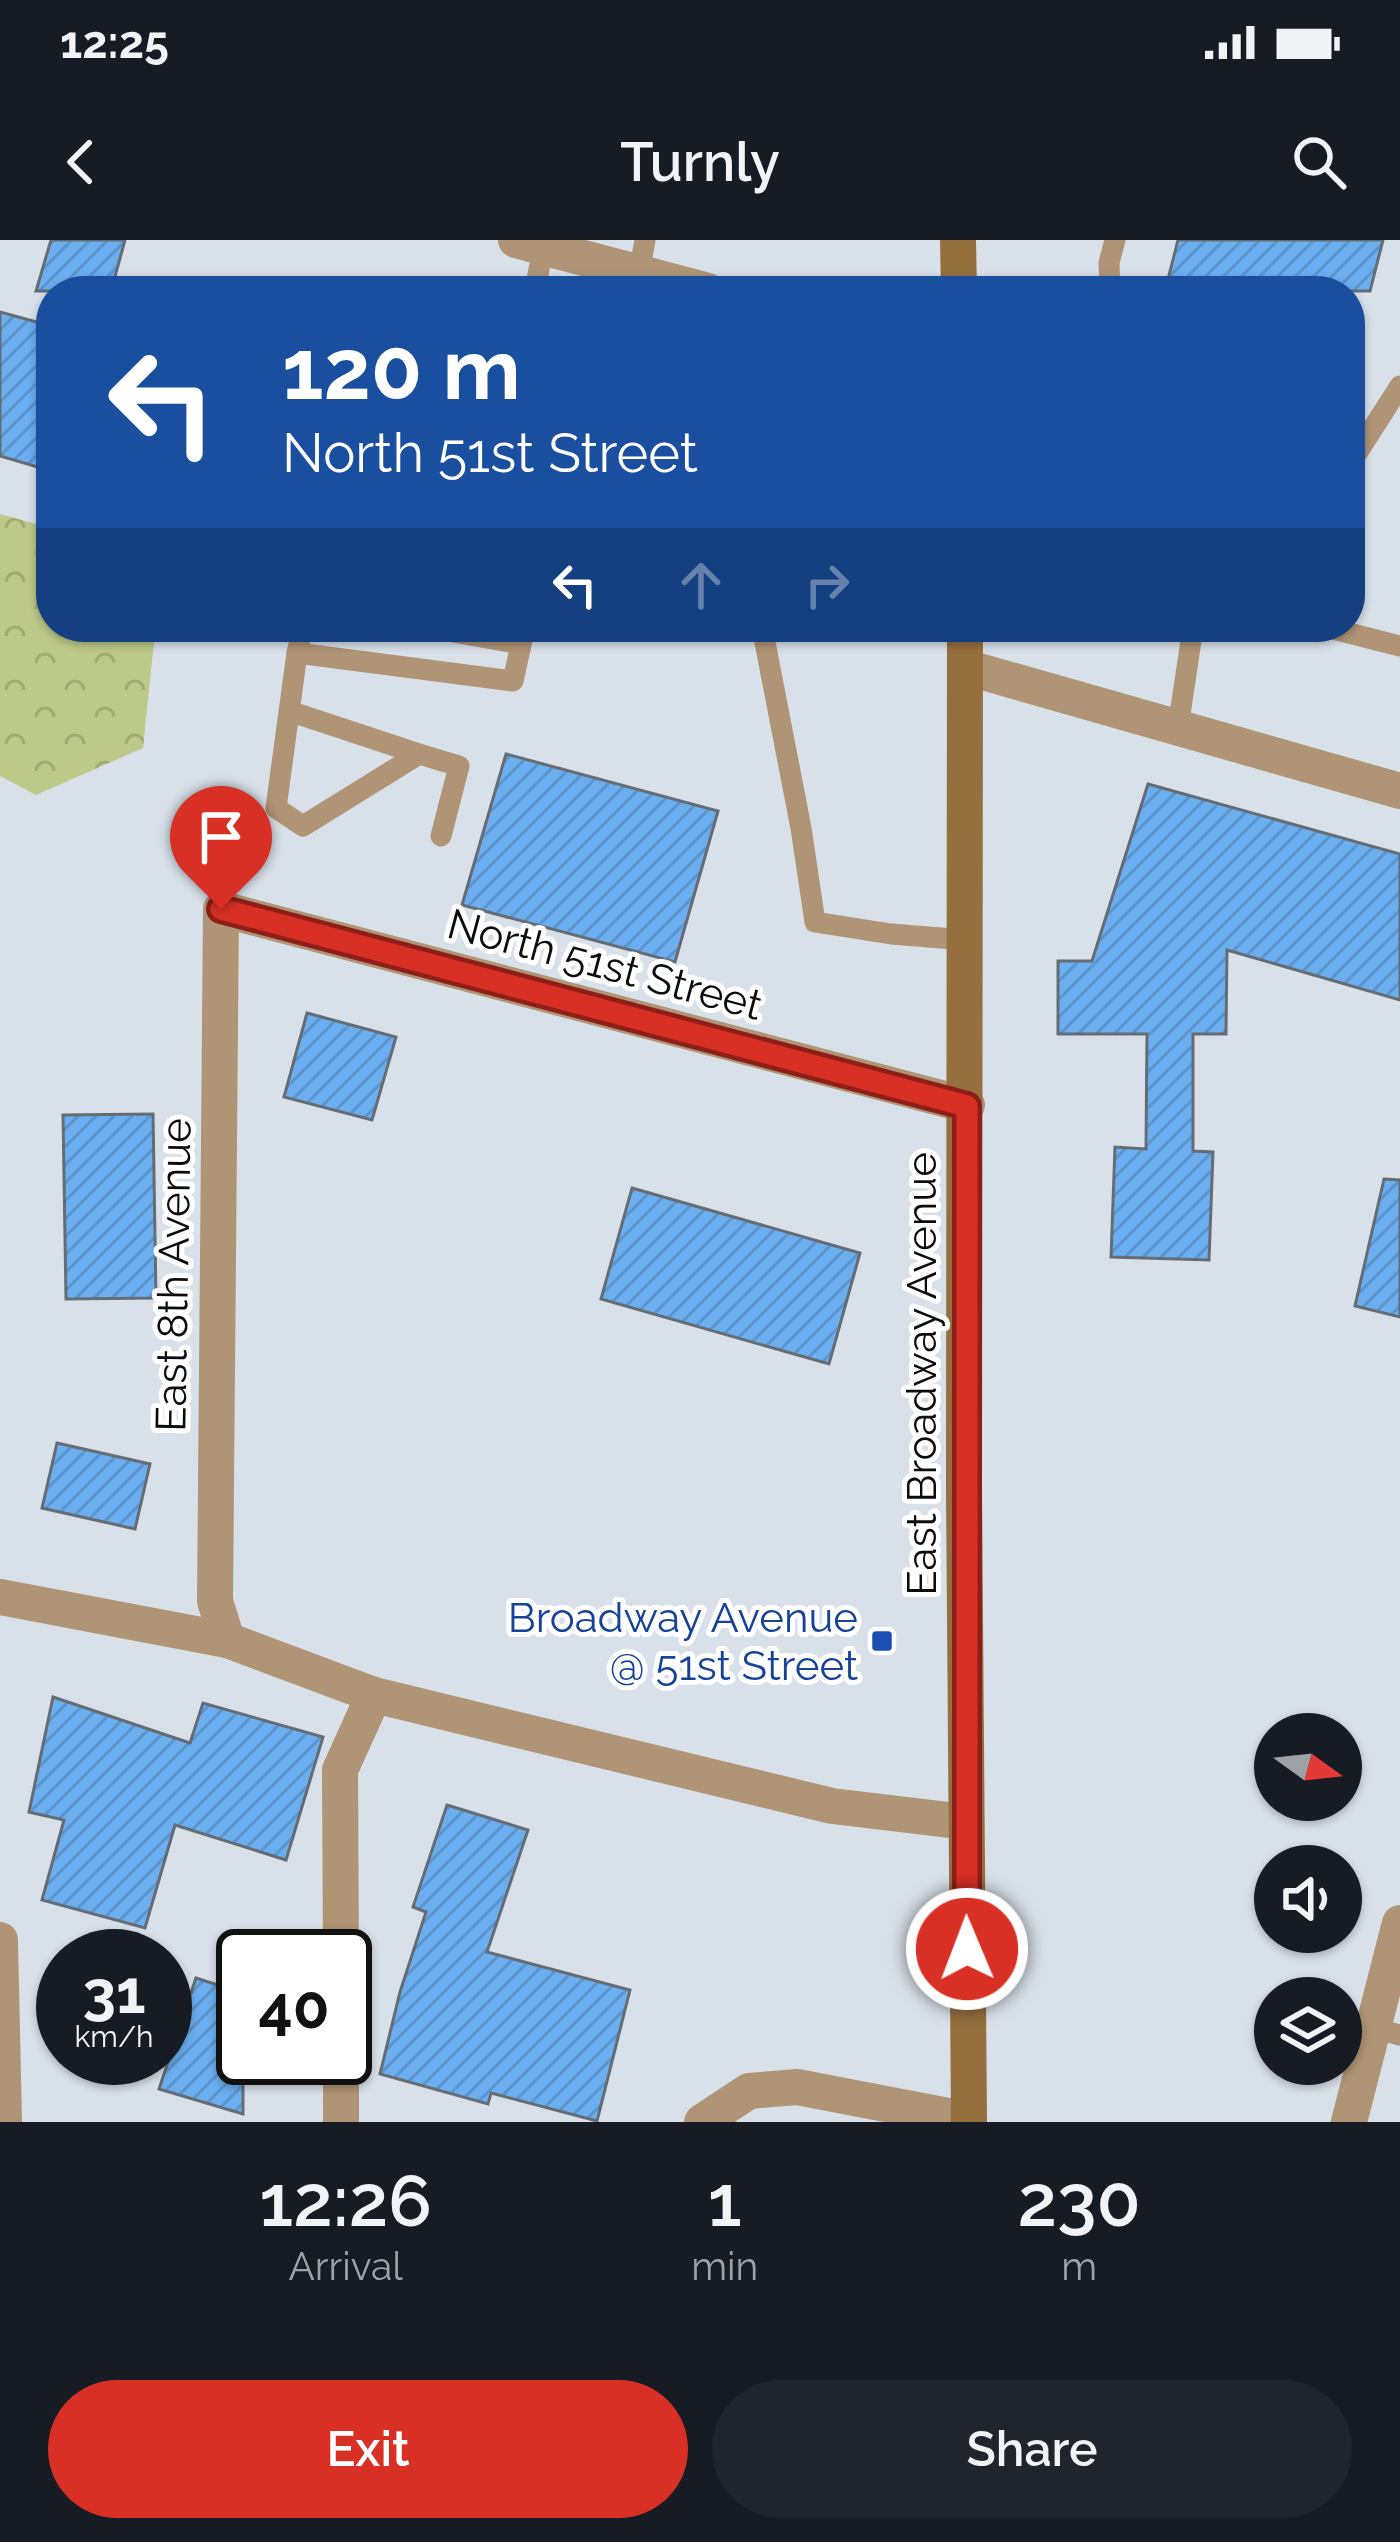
<!DOCTYPE html>
<html lang="en">
<head>
<meta charset="utf-8">
<style>
  :root { --surface:#171b24; --page:#20242c; --text:#f1f3f6; --muted:#9ea1a6; --accent:#d93025 }
  body { margin:0; font-family:Raleway,sans-serif; background:var(--page); color:var(--text); height:100vh; display:flex; flex-direction:column; font-size:45px; white-space:nowrap }
  * { box-sizing:border-box; margin:0 }
  p { font-size:39px; color:var(--muted) }
  .icon { flex:none; width:66px; height:66px; fill:none; stroke:currentColor; stroke-width:2; stroke-linecap:round; stroke-linejoin:round }
  .map { position:relative; height:1882px; overflow:hidden }
  .panel { display:flex; flex-direction:column; background:var(--surface); flex:1 }
  .panel>* { flex:none }
  .banner { position:absolute; left:36px; top:36px; width:1329px; height:366px; border-radius:48px; box-shadow:0 3px 9px #0004; background:#1a4fa0; color:#fff; overflow:hidden }
  .needle { width:78px; rotate:105deg }
  .controls { position:absolute; left:1254px; top:1473px; display:grid; gap:24px }
  .controls a { display:grid; place-items:center; width:108px; height:108px; border-radius:50%; background:var(--surface); box-shadow:0 3px 9px #0004; font-size:60px }
  .speed { position:absolute; left:36px; top:1689px; display:flex; gap:24px; font-size:60px; font-weight:700; text-align:center }
  .speed>* { display:grid; place-content:center; width:156px; height:156px; border-radius:50%; background:var(--surface); box-shadow:0 3px 9px #0004; line-height:1 }
  .speed small { font-size:30px; font-weight:400 }
  .speed .limit { border:6px solid #111; border-radius:18px; background:#fff; color:#111 }
  .pin { position:absolute; display:grid; place-items:center; width:102px; height:102px; color:#fff; margin:-123px -51px; border-radius:50% 50% 50% 0; rotate:-45deg; box-shadow:0 0 12px #0007 }
  .pin .icon { rotate:45deg }
  .me { position:absolute; width:132px; margin:-66px; rotate:359deg; stroke-linejoin:round; filter:drop-shadow(0 0 9px #0008) }
  .turn { display:flex; align-items:center; gap:42px; height:252px; padding:0 48px; font-size:54px }
  .turn .icon { width:156px; height:156px; stroke-width:2.5 }
  .turn b { display:block; font-size:84px; line-height:102px }
  .lanes { display:flex; align-items:center; height:114px; padding:0 48px; background:#0003; justify-content:center; gap:60px; direction:ltr }
  .lanes .off { opacity:.35 }
  .eta { display:flex; justify-content:space-evenly; align-items:center; height:204px; text-align:center }
  .eta b { font-size:72px; font-weight:600; line-height:84px }
  .primary-button { display:flex; gap:24px; margin-top:auto; padding:24px 48px }
  .primary-button a { flex:1; height:138px; border-radius:72px; background:var(--accent); color:#fff; font-size:48px; font-weight:600; line-height:138px; text-align:center }
  .primary-button a+a { background:var(--page); color:var(--text) }
  .status { display:flex; justify-content:space-between; align-items:center; height:84px; padding:0 60px; background:var(--surface); direction:ltr }
  .status svg { height:33px; fill:currentColor }
  header { display:flex; justify-content:space-between; align-items:center; height:156px; padding:0 48px; background:var(--surface); font-size:54px; font-weight:600 }
  .map>svg:first-child { display:block }
  .forest { fill:url(#forest-crowns) }
  .building { fill:url(#building-hatch); stroke:#656c74; stroke-width:3 }
  .lines { fill:none; stroke-linecap:round; stroke-linejoin:round }
  .lane { stroke:#af9475; stroke-width:21 }
  .street { stroke:#af9475; stroke-width:36 }
  .secondary { stroke:#966f3f; stroke-width:36 }
  .route-casing { stroke:#8d1f18; stroke-width:30 }
  .route { stroke:#d93025; stroke-width:21 }
  .transit-dot { fill:#1a4fb4; stroke:#fff; stroke-width:4.5 }
  .labels { text-anchor:middle; stroke-width:10; stroke-linejoin:round; paint-order:stroke }
  .street-label { font-size:42px; fill:#0a0d10; stroke:#fff }
  .transit-label { font-size:42px; fill:#164399; stroke:#fff; text-anchor:end }
</style>
</head>
<body>
<div class="status"><b>12:25</b><svg viewBox="0 0 49 12"><path d="M0 12V9h3v3zM5 12V6h3v6zM10 12V3h3v9zM15 12V0h3v12zM26 1h20v11H26zM47 4h2v5h-2z"/></svg></div>
<header><svg class="icon" aria-label="back" viewBox="0 0 24 24"><path d="M15 5l-7 7 7 7"/></svg>Turnly<svg class="icon" aria-label="search" viewBox="0 0 24 24"><circle cx="10" cy="10" r="6"/><path d="M15 15l6 6"/></svg></header>
<div class="map">
<svg width="1400" height="1882" viewBox="0 0 1400 1882">
  <defs>
    <pattern id="forest-crowns" width="20" height="18" patternUnits="userSpaceOnUse" patternTransform="scale(3)"><rect width="20" height="18" fill="#bdc988"/><path d="M2 6a3 3 0 1 1 6 0M12 15a3 3 0 1 1 6 0" fill="none" stroke="#a1ab74"/></pattern>
    <pattern id="building-hatch" width="6" height="6" patternUnits="userSpaceOnUse" patternTransform="scale(3)"><rect width="6" height="6" fill="#6baff1"/><path d="M-1 1l2-2M0 6l6-6M5 7l2-2" fill="none" stroke="#5b95ce"/></pattern>
  </defs>
  <rect width="100%" height="100%" fill="#d8e1ea"/>
  <!-- forest -->
  <polygon class="forest" points="0,274 51,288 51,387 153,387 155,392 143,508 36,555 0,536"/>
  <!-- building -->
  <g class="building">
    <polygon points="51,0 125,0 111,51 36,51"/>
    <polygon points="1178,0 1383,0 1370,51 1165,51"/>
    <polygon points="0,72 51,86 51,231 0,216"/>
    <polygon points="506,514 718,571 675,722 462,665"/>
    <polygon points="1148,544 1400,614 1400,760 1227,710 1226,794 1193,794 1193,911 1213,912 1209,1020 1111,1017 1115,907 1146,909 1147,794 1058,794 1058,721 1092,721"/>
    <polygon points="307,773 396,797 372,880 284,857"/>
    <polygon points="153,874 156,1058 66,1059 63,875"/>
    <polygon points="1384,939 1400,940 1400,1077 1355,1066"/>
    <polygon points="632,948 860,1013 829,1124 601,1059"/>
    <polygon points="57,1203 150,1224 135,1289 42,1268"/>
    <polygon points="53,1457 190,1503 203,1463 323,1497 286,1620 175,1585 145,1688 42,1660 64,1580 29,1572"/>
    <polygon points="447,1565 528,1590 487,1712 630,1750 597,1881 491,1853 488,1864 380,1834 400,1752 426,1672 413,1667"/>
    <polygon points="196,1738 243,1753 243,1874 159,1849"/>
  </g>
  <g class="lines">
    <!-- lane -->
    <g class="lane">
      <polyline points="639,33 645,0"/>
      <polyline points="535,51 543,7"/>
      <polyline points="1110,51 1109,23 1115,0"/>
      <polyline points="1350,224 1400,146"/>
      <polyline points="425,387 521,404"/>
      <polyline points="762,387 801,588 815,682 891,694 966,700"/>
      <polyline points="1325,387 1400,406"/>
      <polyline points="297,413 303,387"/>
      <polyline points="289,471 419,514 303,586 276,568 297,413 513,441 525,387"/>
      <polyline points="1178,488 1193,387"/>
      <polyline points="419,514 459,526 441,596"/>
      <polyline points="1374,1788 1400,1795"/>
    </g>
    <!-- street -->
    <g class="street">
      <polyline points="516,0 708,51"/>
      <polyline points="965,427 1400,551"/>
      <polyline points="0,1357 227,1400 374,1455 832,1566 966,1582"/>
      <polyline points="227,1400 215,1361 221,669 967,865"/>
      <polyline points="0,1700 4,1882"/>
      <polyline points="341,1716 340,1530 374,1455"/>
      <polyline points="341,1818 341,1882"/>
      <polyline points="702,1882 749,1851 797,1847 969,1880"/>
      <polyline points="1349,1882 1400,1683"/>
    </g>
    <!-- secondary -->
    <g class="secondary">
      <polyline points="958,0 959,51"/>
      <polyline points="965,387 964,1250 969,1882"/>
    </g>
  </g>
  <g class="lines">
    <!-- route casing -->
    <g class="route-casing">
      <polyline id="route" points="221,669 967,866 967,1709"/>
    </g>
    <!-- route -->
    <use href="#route" class="route"/>
  </g>
  <!-- markers -->
  <rect class="transit-dot" x="870" y="1389" width="24" height="24" rx="6"/>
  <g class="labels">
    <!-- street labels -->
    <g class="street-label">
      <text transform="translate(605 724) rotate(15)" y="15">North 51st Street</text>
      <text transform="translate(173 1035) rotate(-89)" y="15">East 8th Avenue</text>
      <text transform="translate(921 1134) rotate(-90)" y="15">East Broadway Avenue</text>
    </g>
    <!-- transit labels -->
    <g class="transit-label">
      <text x="858" y="1392">Broadway Avenue<tspan x="858" dy="48">@ 51st Street</tspan></text>
    </g>
  </g>
</svg>
<div class="controls">
<a><svg class="needle" viewBox="-14 -14 28 28"><path d="M0-13l5 13h-10z" fill="#e53935"/><path d="M0 13l5-13h-10z" fill="#9ea1a6"/></svg></a>
<a><svg class="icon" aria-label="sound" viewBox="0 0 24 24"><path d="M4 9h4l5-4v14l-5-4H4zM17 9q2 3 0 6"/></svg></a>
<a><svg class="icon" aria-label="layers" viewBox="0 0 24 24"><path d="M12 4l9 5-9 5-9-5zM3 14l9 5 9-5"/></svg></a>
</div>
<div class="speed"><div>31<small>km/h</small></div><div class="limit">40</div></div>
<div class="pin" style="left:221px;top:669px;background:#d93025"><svg class="icon" aria-label="arrive" viewBox="0 0 24 24"><path d="M6 21V4h12l-3 4 3 4H6"/></svg></div>
<svg class="me" style="left:967px;top:1709px" viewBox="-20 -20 40 40"><circle r="17" fill="#d93025" stroke="#fff" stroke-width="3"/><path d="M0-11L8 9 0 5-8 9z" fill="#fff"/></svg>
<div class="banner">
<div class="turn"><svg class="icon" aria-label="left" viewBox="0 0 24 24"><path d="M17 20v-9H6M10 6l-5 5 5 5"/></svg><div><b>120 m</b>North 51st Street</div></div>
<div class="lanes"><svg class="icon" aria-label="left" viewBox="0 0 24 24"><path d="M17 20v-9H6M10 6l-5 5 5 5"/></svg><svg class="icon off" aria-label="ahead" viewBox="0 0 24 24"><path d="M12 20V5M6 11l6-6 6 6"/></svg><svg class="icon off" aria-label="right" viewBox="0 0 24 24"><path d="M7 20v-9h11M14 6l5 5-5 5"/></svg></div>
</div>
</div>
<section class="panel">
<div class="eta">
<div><b>12:26</b><p>Arrival</p></div>
<div><b>1</b><p>min</p></div>
<div><b>230</b><p>m</p></div>
</div>
<div class="primary-button"><a>Exit</a><a>Share</a></div>
</section>
</body>
</html>
